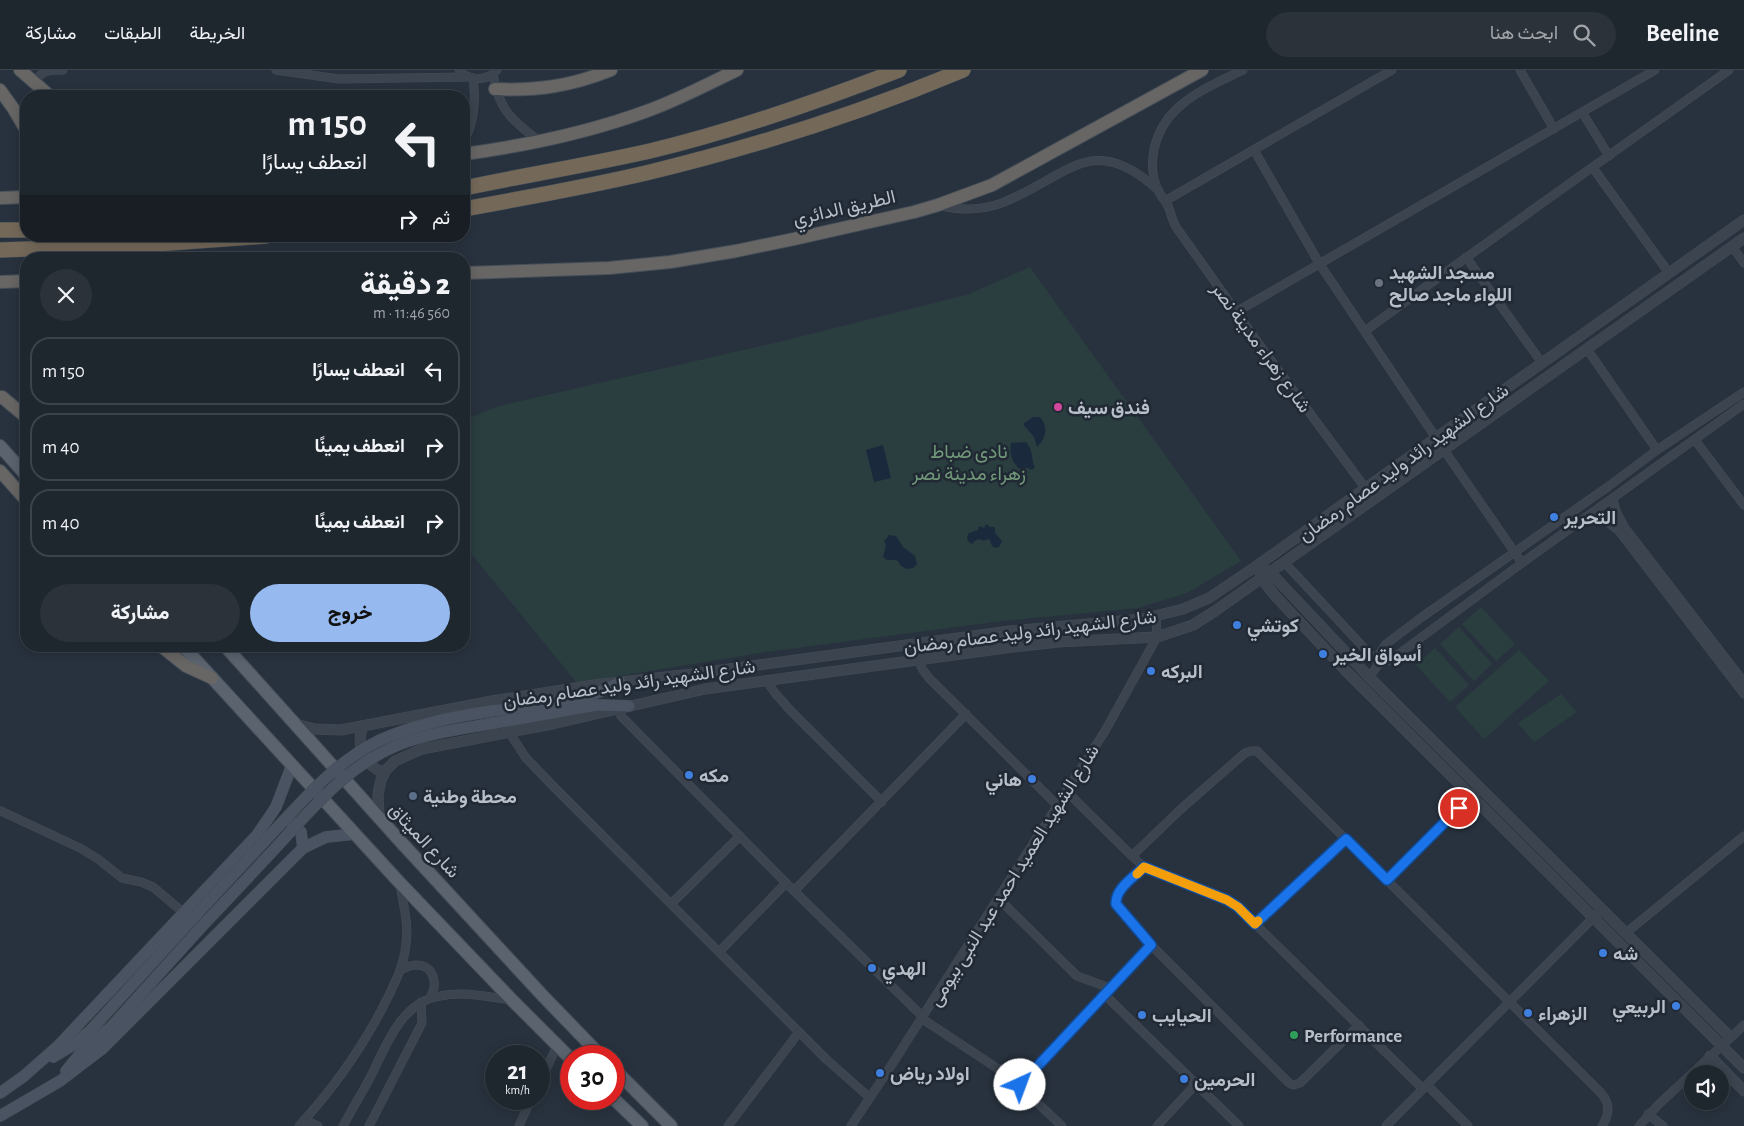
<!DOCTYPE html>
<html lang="ar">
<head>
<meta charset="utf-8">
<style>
  :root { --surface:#1e262e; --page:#2b323a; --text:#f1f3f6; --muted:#a1a5aa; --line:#3c434a; --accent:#96baf0 }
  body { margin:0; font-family:"Alegreya Sans",Vazirmatn,sans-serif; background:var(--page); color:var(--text); direction:rtl; height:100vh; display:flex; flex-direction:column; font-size:19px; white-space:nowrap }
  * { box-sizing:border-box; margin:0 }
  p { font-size:16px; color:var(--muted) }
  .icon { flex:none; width:28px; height:28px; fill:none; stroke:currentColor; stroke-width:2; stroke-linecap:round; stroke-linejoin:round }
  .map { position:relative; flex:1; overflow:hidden; direction:ltr }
  .panel { position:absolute; left:20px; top:182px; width:450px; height:400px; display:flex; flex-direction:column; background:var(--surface); border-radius:20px; box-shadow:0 2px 12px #0003,0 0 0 1px var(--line); direction:rtl }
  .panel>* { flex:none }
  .hud { position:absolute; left:20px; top:20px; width:450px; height:152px; border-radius:20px; box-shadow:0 2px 12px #0003,0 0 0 1px var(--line); direction:rtl; background:#1e262e; color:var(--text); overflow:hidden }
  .fabs { position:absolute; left:1684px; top:995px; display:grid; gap:10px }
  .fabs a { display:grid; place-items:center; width:45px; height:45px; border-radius:50%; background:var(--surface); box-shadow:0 2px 12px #0003,0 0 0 1px var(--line); font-size:25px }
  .speed { position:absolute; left:485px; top:975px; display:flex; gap:10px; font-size:25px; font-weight:700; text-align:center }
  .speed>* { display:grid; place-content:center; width:65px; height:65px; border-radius:50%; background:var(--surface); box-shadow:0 2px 12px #0003,0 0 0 1px var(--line); line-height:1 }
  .speed small { font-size:12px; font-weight:400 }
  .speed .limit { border:8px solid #d22; background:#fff; color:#111 }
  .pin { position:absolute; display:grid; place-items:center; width:42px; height:42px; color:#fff; margin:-21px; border:2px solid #fff; border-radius:50%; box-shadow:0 1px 5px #0007 }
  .me { position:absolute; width:55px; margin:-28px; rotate:43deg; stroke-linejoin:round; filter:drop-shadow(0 0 4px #0008) }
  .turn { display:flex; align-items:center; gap:18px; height:105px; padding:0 20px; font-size:22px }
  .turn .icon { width:65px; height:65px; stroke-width:2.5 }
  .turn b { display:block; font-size:35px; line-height:42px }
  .then { display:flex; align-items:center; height:48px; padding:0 20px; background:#0003; gap:10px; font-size:19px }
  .round { display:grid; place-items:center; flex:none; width:52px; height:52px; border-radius:26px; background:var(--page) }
  .headline { display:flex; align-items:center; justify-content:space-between; height:85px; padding:0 20px }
  h1 { font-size:30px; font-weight:800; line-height:38px }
  .action { display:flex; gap:10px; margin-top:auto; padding:10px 20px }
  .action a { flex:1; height:58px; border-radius:30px; background:var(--accent); color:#111; font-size:20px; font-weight:800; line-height:58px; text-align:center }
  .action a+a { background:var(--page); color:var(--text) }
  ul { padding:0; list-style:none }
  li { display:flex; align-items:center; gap:15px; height:68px; margin:0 10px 8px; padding:0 10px; border:2px solid var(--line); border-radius:20px }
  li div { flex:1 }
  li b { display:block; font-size:19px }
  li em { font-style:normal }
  header { display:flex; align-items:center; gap:30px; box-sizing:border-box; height:70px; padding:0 25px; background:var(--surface); border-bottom:1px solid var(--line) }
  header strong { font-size:24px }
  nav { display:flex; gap:28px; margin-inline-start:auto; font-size:18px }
  .search { width:350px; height:45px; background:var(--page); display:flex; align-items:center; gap:12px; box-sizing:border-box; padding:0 18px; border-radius:28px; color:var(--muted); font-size:19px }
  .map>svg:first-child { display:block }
  .green { fill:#2a3d3f }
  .water { fill:#1b293c }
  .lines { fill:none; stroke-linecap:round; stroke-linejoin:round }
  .minor-casing { stroke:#454d58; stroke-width:9 }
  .tertiary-casing { stroke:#454d58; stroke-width:11 }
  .secondary-casing { stroke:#454d58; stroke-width:12 }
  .primary-casing { stroke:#454d58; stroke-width:14 }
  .trunk-casing { stroke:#464f59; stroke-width:14 }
  .motorway-casing { stroke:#464f59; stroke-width:16 }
  .minor { stroke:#3b444f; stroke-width:8 }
  .tertiary { stroke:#3b444f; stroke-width:10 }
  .secondary { stroke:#4a5361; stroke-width:11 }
  .primary { stroke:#5a636e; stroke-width:12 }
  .trunk { stroke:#676664; stroke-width:12 }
  .motorway { stroke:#746959; stroke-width:15 }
  .secondary-bridge-casing { stroke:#454d58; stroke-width:12; stroke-linecap:butt }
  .secondary-bridge { stroke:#4a5361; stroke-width:11 }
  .route-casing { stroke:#114b97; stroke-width:12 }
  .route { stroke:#1a73e8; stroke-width:9 }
  .slow { stroke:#f59e0b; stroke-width:9 }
  .worship-dot { fill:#6b7280; stroke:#202934; stroke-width:2 }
  .hotel-dot { fill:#d1479c; stroke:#202934; stroke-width:2 }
  .shop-dot { fill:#3f7fe0; stroke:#202934; stroke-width:2 }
  .service-dot { fill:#5c6f8a; stroke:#202934; stroke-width:2 }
  .leisure-dot { fill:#2e9e5b; stroke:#202934; stroke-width:2 }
  .labels { text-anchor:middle; stroke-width:5; stroke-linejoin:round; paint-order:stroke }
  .street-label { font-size:19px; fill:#b8bfc9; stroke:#202934 }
  .poi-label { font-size:19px; font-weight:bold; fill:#b8bfc9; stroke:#202934; text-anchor:start }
  .park-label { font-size:19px; fill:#719879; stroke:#202934 }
</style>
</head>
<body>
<header>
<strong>Beeline</strong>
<div class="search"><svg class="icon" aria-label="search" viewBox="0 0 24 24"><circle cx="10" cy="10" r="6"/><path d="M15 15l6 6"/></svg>ابحث هنا</div>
<nav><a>الخريطة</a><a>الطبقات</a><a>مشاركة</a></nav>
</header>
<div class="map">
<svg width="1744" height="1056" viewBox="0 0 1744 1056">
  <rect width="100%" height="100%" fill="#28323e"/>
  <!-- green -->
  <g class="green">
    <polygon points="1030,197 1241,491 1187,523 1138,538 1002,551 766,582 577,613 464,475 464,350 499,336 787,270 969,224"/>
    <polygon points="1481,537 1515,574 1496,591 1462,554"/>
    <polygon points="1459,557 1492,594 1474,611 1440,574"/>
    <polygon points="1435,578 1469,615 1450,632 1416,595"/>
    <polygon points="1519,580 1549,611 1484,669 1455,637"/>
    <polygon points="1561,624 1577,642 1534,672 1518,653"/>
  </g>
  <!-- water -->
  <g class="water">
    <path d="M1033 347H1040C1049 358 1046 368 1037 377L1034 367 1023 354Z"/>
    <path d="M1026 372C1035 383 1030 389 1035 397L1032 400 1026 397 1025 402C1013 397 1009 385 1011 373Z"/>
    <polygon points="883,375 891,408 874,412 866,380"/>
    <polygon points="986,454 990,457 995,457 995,463 1002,471 999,477 995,478 992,476 990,470 987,469 984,471 980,469 976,470 972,474 968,471 967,467 969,463 978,460 979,456 984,458"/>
    <polygon points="889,465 896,466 903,477 915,486 917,494 913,498 906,499 900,495 899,492 896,490 887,490 883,487 886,475 884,471"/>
  </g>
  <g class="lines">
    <!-- minor casing -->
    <g class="minor-casing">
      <g id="minor">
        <polyline points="276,0 339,9 469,7"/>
        <path d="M459 0C469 11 486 12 497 0"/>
        <path d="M1243 0C1204 19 1159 36 1153 86 1152 96 1153 110 1158 120 1160 125 1165 130 1168 136 1171 143 1172 150 1176 157L1264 281 1366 419"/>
        <polyline points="1520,0 1554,59"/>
        <path d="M493 4C498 38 511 50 538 70"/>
        <path d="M36 14C38 0 51 0 63 0"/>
        <polyline points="1582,42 1609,86"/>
        <path d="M464 71C475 51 476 30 473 8"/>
        <polyline points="1254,80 1319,193 1436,368"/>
        <polyline points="1593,98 1669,203"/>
        <polyline points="1165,131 1392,0"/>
        <path d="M941 136C963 141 988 140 1009 130 1070 104 1093 62 1157 119"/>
        <polyline points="1732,176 1744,193"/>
        <polyline points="1466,187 1542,293"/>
        <polyline points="1236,242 1655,0"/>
        <path d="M1365 261C1485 173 1607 87 1729 0"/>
        <polyline points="1587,279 1657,380"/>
        <polyline points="1695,370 1744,435"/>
        <polyline points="1444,380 1522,493"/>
        <polyline points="1613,429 1616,441 1625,458 1744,612"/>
        <polyline points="1592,444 1604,449 1619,461 1744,624"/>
        <polyline points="1284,492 1379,594"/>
        <polyline points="918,590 923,600 929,608 1057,735"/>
        <polyline points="1379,594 1392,589 1522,493 1744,334"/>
        <polyline points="1369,607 1379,594 1380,583 1386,574 1422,547 1609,416 1657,380 1744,322"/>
        <polyline points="766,610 775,623 790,640 882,732"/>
        <polyline points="617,639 621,646 786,813 923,947"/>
        <polyline points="509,662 526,688 555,718 826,989 869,1027"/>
        <polyline points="1066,721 1132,786 1144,797 1216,824 1238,837 1423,1019"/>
        <polyline points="1,741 80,778 98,789 122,808 141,812 153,817 184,843"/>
        <path d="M1132 786 1182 738 1245 683 1251 681H1257L1601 1023C1610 1033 1610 1044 1602 1056"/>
        <path d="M1144 797C1138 803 1118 819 1116 827 1115 832 1117 835 1119 839L1151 875 1289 1013 1293 1015 1300 1013 1359 955"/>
        <polyline points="1387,810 1480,718"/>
        <polyline points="794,821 966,644"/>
        <polyline points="998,828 1077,906 1110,918"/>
        <polyline points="671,834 740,766"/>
        <polyline points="1255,854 1346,769"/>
        <polyline points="1626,863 1744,766"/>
        <polyline points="719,882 786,813"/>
        <path d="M400 900C405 898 411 895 416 895 435 895 438 915 430 928"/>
        <polyline points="1104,924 1239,1056"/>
        <polyline points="921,948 1009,1006 1062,1056"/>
        <polyline points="539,1014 557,976"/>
        <polyline points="1020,1015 1151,875"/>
        <polyline points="1427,1015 1468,1056"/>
        <polyline points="1648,1044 1663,1056"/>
        <polyline points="304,1050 318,1056"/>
        <path d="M299 1056C333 1019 363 977 386 931 395 913 404 895 406 874 409 854 403 834 400 814"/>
        <path d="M343 1056C352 1039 362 1023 371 1006 386 976 401 932 440 926 464 921 488 927 512 930"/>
        <polyline points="369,1056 422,953 421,932"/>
        <polyline points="519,1056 531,1029"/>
        <polyline points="728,1056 799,962"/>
        <polyline points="851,1056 889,999 1105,661 1157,567 1156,547"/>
        <polyline points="1157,1056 1196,1014"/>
        <polyline points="1386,1056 1597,844"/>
        <polyline points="1639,1056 1658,1035 1744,955"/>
      </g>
    </g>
    <!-- tertiary casing -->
    <g class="tertiary-casing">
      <g id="tertiary">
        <polyline points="1264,499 1270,502 1369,607 1730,967"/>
        <polyline points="1260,503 1261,508 1277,528 1346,601 1744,998"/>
        <polyline points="295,654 315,659 341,660 492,631 594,615 692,604 1010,561 1143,549 1183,539 1209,528 1258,495 1436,368 1744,150"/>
        <path d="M363 656C355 676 364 695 384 703"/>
        <polyline points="379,748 378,724 381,710 386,700 395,691 422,679 552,654 705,619 1005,578 1058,572 1157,567 1193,555 1215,541 1744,168"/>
        <polyline points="1710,986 1744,1021"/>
      </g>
    </g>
    <!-- secondary casing -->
    <g class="secondary-casing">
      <g id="secondary">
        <path d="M492 641C531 635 587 633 620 612"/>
        <polyline points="494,653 597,635 629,636"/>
        <polyline points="290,750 301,762 303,778"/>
        <polyline points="53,987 73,975 90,961 195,846"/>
        <polyline points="66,1001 80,984 112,956 204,854"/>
        <polyline points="0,1023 24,1006 58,976 257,765 276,737 292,695"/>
        <polyline points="0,1046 60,1011 102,979 303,778 326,767 354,764"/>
      </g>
    </g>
    <!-- primary casing -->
    <g class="primary-casing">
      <g id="primary">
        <polyline points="0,376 26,405"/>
        <polyline points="183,576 399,812 512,930 571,989"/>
        <polyline points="225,576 400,771 543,926 601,986"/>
        <polyline points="614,999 671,1056"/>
        <polyline points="614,1029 642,1056"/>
      </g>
    </g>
    <!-- trunk casing -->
    <g class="trunk-casing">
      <g id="trunk">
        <polyline points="20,0 50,26"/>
        <path d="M495 19C537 21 571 16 611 0"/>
        <polyline points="0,20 13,38 26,60"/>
        <path d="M464 84C523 76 590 62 647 41 678 30 708 14 737 0"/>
        <polyline points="0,128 26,127"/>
        <polyline points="464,203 609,198 670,192 736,181 794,169 914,142 938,135 992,115 1202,0"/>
        <polyline points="0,212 26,211"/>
        <polyline points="2,327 26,347"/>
        <polyline points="0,401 26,430"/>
        <polyline points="161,576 186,596 212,608"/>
      </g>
    </g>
    <!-- motorway casing -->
    <g class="motorway-casing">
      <g id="motorway">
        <path d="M464 118C526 105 588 95 650 81 734 61 819 31 899 0"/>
        <path d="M464 139C525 128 586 117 646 103 754 77 861 43 963 0"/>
        <polyline points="0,160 26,160"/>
        <polyline points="0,180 142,175 266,166"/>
      </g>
    </g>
    <!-- minor -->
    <use href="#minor" class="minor"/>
    <!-- tertiary -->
    <use href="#tertiary" class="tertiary"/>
    <!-- secondary -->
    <use href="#secondary" class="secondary"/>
    <!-- primary -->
    <use href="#primary" class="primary"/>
    <!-- trunk -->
    <use href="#trunk" class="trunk"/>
    <!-- motorway -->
    <use href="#motorway" class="motorway"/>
    <!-- secondary-bridge casing -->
    <g class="secondary-bridge-casing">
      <g id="secondary-bridge">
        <path d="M195 846C221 818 248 789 275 760 307 726 336 692 378 671 415 654 453 647 492 641"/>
        <path d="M204 854C230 827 256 799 282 771 316 734 349 695 398 675 428 663 462 659 494 653"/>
      </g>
    </g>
    <!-- secondary-bridge -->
    <use href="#secondary-bridge" class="secondary-bridge"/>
  </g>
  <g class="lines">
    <!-- route casing -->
    <g class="route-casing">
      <path id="route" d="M1020 1015 1151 875 1116 834C1115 819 1134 807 1144 797L1227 830 1238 837 1255 854 1346 769 1387 810 1459 738"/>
    </g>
    <!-- route -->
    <use href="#route" class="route"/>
    <!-- slow -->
    <polyline class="slow" points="1137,804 1144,797 1227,830 1238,837 1255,854 1258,851"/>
  </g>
  <!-- markers -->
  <circle class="worship-dot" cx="1379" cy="213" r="5"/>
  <circle class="hotel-dot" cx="1058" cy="337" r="5"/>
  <g class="shop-dot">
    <circle cx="1554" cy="447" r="5"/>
    <circle cx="1237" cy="555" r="5"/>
    <circle cx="1323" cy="584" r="5"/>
    <circle cx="1151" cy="601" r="5"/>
    <circle cx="689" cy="705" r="5"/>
    <circle cx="1032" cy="709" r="5"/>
    <circle cx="1603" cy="883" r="5"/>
    <circle cx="872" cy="898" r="5"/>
    <circle cx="1676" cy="936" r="5"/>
    <circle cx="1528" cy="943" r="5"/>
    <circle cx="1142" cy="945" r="5"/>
    <circle cx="880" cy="1003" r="5"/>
    <circle cx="1184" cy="1009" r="5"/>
  </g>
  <circle class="service-dot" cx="413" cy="726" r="5"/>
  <circle class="leisure-dot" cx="1294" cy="965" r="5"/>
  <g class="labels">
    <!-- street labels -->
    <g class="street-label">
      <text transform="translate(844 137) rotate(-13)" y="7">الطريق الدائري</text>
      <text transform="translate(1262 277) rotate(54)" y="7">شارع زهراء مدينة نصر</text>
      <text transform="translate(1403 392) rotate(-36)" y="7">شارع الشهيد رائد وليد عصام رمضان</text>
      <text transform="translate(1030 561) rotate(-7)" y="7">شارع الشهيد رائد وليد عصام رمضان</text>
      <text transform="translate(629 613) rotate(-8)" y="7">شارع الشهيد رائد وليد عصام رمضان</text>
      <text transform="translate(425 770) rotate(47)" y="7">شارع الميثاق</text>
      <text transform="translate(1013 805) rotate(-58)" y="7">شارع الشهيد العميد احمد عبد النبى بيومى</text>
    </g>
    <!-- poi labels -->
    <g class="poi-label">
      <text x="1389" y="209">مسجد الشهيد<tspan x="1389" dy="22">اللواء ماجد صالح</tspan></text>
      <text x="1068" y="344">فندق سيف</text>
      <text x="1564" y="454">التحرير</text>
      <text x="1247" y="562">كوتشي</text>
      <text x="1333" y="591">أسواق الخير</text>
      <text x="1161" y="608">البركه</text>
      <text x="699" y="712">مكه</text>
      <text x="1022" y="716" text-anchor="end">هاني</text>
      <text x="423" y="733">محطة وطنية</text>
      <text x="1613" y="890">شه</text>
      <text x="882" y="905">الهدي</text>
      <text x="1666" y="943" text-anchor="end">الربيعي</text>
      <text x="1538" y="950">الزهراء</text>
      <text x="1152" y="952">الحيايب</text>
      <text x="1304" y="972">Performance</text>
      <text x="890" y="1010">اولاد رياض</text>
      <text x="1194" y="1016">الحرمين</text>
    </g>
    <!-- park labels -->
    <g class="park-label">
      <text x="969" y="388">نادى ضباط<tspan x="969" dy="22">زهراء مدينة نصر</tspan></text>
    </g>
  </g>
</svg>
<div class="fabs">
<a><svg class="icon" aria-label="sound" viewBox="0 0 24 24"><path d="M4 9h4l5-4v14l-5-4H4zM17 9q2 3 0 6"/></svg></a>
</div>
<div class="speed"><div>21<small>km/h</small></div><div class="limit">30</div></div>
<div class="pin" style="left:1459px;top:738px;background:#d93025"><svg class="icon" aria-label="arrive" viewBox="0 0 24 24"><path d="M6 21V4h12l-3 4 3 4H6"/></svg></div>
<svg class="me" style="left:1020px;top:1015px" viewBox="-20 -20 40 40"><circle r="19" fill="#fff"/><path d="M0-13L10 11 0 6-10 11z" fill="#1a73e8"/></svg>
<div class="hud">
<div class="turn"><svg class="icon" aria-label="left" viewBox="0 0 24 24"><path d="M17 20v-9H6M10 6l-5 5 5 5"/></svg><div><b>150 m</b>انعطف يسارًا</div></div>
<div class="then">ثم<svg class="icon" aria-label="right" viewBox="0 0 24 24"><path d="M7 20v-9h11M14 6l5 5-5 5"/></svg></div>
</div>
<section class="panel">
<div class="headline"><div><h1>2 دقيقة</h1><p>560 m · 11:46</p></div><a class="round"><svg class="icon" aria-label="close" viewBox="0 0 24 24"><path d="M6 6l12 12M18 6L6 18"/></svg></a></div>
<ul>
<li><svg class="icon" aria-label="left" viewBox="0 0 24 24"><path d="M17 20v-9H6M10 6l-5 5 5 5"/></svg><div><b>انعطف يسارًا</b></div><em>150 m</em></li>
<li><svg class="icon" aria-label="right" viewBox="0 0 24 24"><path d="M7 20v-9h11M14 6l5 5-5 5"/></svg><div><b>انعطف يمينًا</b></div><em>40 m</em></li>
<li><svg class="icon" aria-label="right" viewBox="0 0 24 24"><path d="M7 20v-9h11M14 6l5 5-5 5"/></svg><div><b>انعطف يمينًا</b></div><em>40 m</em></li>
</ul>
<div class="action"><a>خروج</a><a>مشاركة</a></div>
</section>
</div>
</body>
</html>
